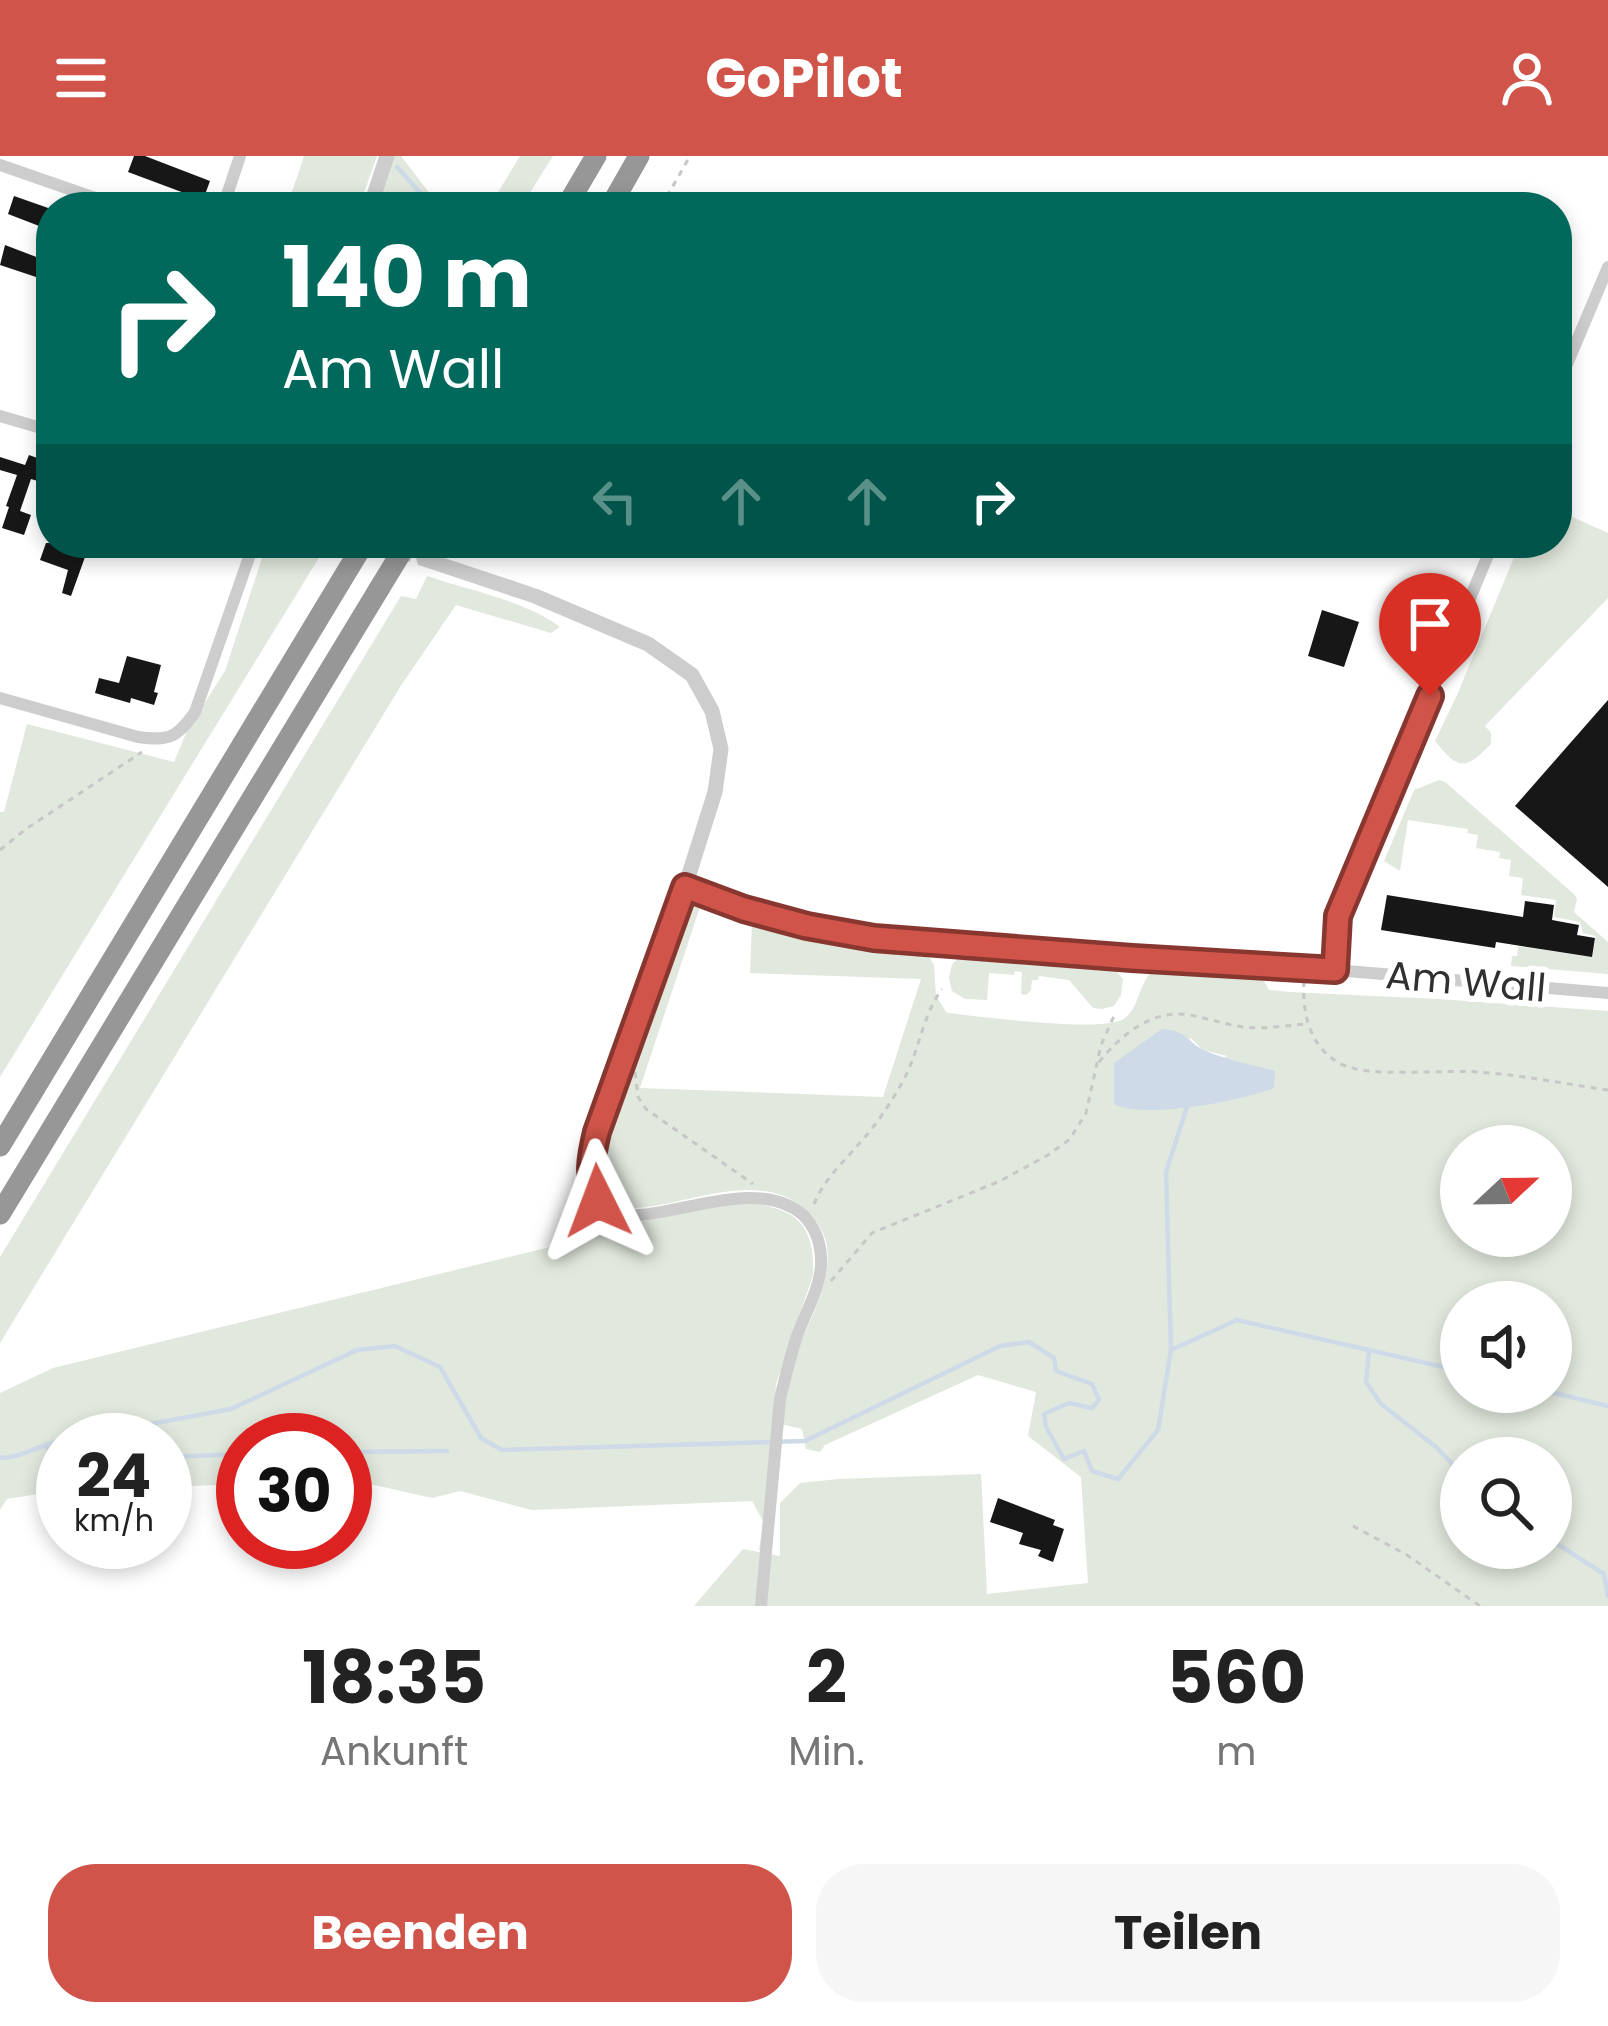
<!DOCTYPE html>
<html lang="de">
<head>
<meta charset="utf-8">
<style>
  :root { --surface:#fff; --page:#f6f6f6; --text:#222; --muted:#767676; --accent:#d05449 }
  body { margin:0; font-family:Poppins,sans-serif; background:var(--page); color:var(--text); height:100vh; display:flex; flex-direction:column; font-size:45px; white-space:nowrap }
  * { box-sizing:border-box; margin:0 }
  p { font-size:39px; color:var(--muted) }
  .icon { flex:none; width:66px; height:66px; fill:none; stroke:currentColor; stroke-width:2; stroke-linecap:round; stroke-linejoin:round }
  .map { position:relative; height:1450px; overflow:hidden }
  .panel { display:flex; flex-direction:column; background:var(--surface); flex:1 }
  .panel>* { flex:none }
  .top-card { position:absolute; left:36px; top:36px; width:1536px; height:366px; border-radius:48px; box-shadow:0 6px 18px #0003; background:#00695c; color:#fff; overflow:hidden }
  .needle { width:78px; rotate:68deg }
  .fabs { position:absolute; left:1440px; top:969px; display:grid; gap:24px }
  .fabs a { display:grid; place-items:center; width:132px; height:132px; border-radius:50%; background:var(--surface); box-shadow:0 6px 18px #0003; font-size:60px }
  .speed { position:absolute; left:36px; top:1257px; display:flex; gap:24px; font-size:60px; font-weight:700; text-align:center }
  .speed>* { display:grid; place-content:center; width:156px; height:156px; border-radius:50%; background:var(--surface); box-shadow:0 6px 18px #0003; line-height:1 }
  .speed small { font-size:30px; font-weight:400 }
  .speed .limit { border:18px solid #d22; background:#fff; color:#111 }
  .pin { position:absolute; display:grid; place-items:center; width:102px; height:102px; color:#fff; margin:-123px -51px; border-radius:50% 50% 50% 0; rotate:-45deg; box-shadow:0 0 12px #0007 }
  .pin .icon { rotate:45deg }
  .me { position:absolute; width:132px; margin:-66px; rotate:357deg; stroke-linejoin:round; filter:drop-shadow(0 0 9px #0008) }
  .turn { display:flex; align-items:center; gap:42px; height:252px; padding:0 48px; font-size:54px }
  .turn .icon { width:156px; height:156px; stroke-width:2.5 }
  .turn b { display:block; font-size:84px; line-height:102px }
  .lanes { display:flex; align-items:center; height:114px; padding:0 48px; background:#0003; justify-content:center; gap:60px; direction:ltr }
  .lanes .off { opacity:.35 }
  .eta { display:flex; justify-content:space-evenly; align-items:center; height:204px; text-align:center }
  .eta b { font-size:72px; font-weight:700; line-height:84px }
  .cta { display:flex; gap:24px; margin-top:auto; padding:24px 48px }
  .cta a { flex:1; height:138px; border-radius:48px; background:var(--accent); color:#fff; font-size:48px; font-weight:700; line-height:138px; text-align:center }
  .cta a+a { background:var(--page); color:var(--text) }
  header { display:flex; justify-content:space-between; align-items:center; height:156px; padding:0 48px; background:var(--accent); color:#fff; font-size:54px; font-weight:700 }
  .map>svg:first-child { display:block }
  .green { fill:#e1e8dd; fill-rule:evenodd }
  .water { fill:#cfdae8 }
  .lines { fill:none; stroke-linecap:round; stroke-linejoin:round }
  .stream { stroke:#cfdae8; stroke-width:4.5 }
  .building { fill:#171717 }
  .tertiary-tunnel { stroke:#d6d6d6; stroke-width:15; stroke-dasharray:15 8; stroke-linecap:butt }
  .path { stroke:#c7c7c7; stroke-width:3; stroke-dasharray:6 6; stroke-linecap:butt }
  .minor { stroke:#cdcdcd; stroke-width:12 }
  .tertiary { stroke:#cdcdcd; stroke-width:15 }
  .motorway { stroke:#979797; stroke-width:21 }
  .motorway-bridge { stroke:#979797; stroke-width:21 }
  .route-casing { stroke:#87372f; stroke-width:30 }
  .route { stroke:#d05449; stroke-width:21 }
  .labels { text-anchor:middle; stroke-width:12; stroke-linejoin:round; paint-order:stroke }
  .street-label { font-size:39px; fill:#303030; stroke:#fff }
</style>
</head>
<body>
<header><svg class="icon" aria-label="menu" viewBox="0 0 24 24"><path d="M4 6h16M4 12h16M4 18h16"/></svg>GoPilot<svg class="icon" aria-label="person" viewBox="0 0 24 24"><circle cx="12" cy="8" r="4"/><path d="M4 21q1-7 8-7t8 7"/></svg></header>
<div class="map">
<svg width="1608" height="1450" viewBox="0 0 1608 1450">
  <rect width="100%" height="100%" fill="#fff"/>
  <!-- green -->
  <g class="green">
    <polygon points="304,0 377,0 359,51 287,51"/>
    <polygon points="392,0 401,0 440,51 377,51"/>
    <polygon points="520,0 553,0 521,51 489,51"/>
    <path d="M1557 354 1608 377V442L1485 570 1491 577V588C1465 615 1458 614 1435 585L1457 539 1520 387H1557Z"/>
    <polygon points="267,387 328,387 0,921 0,656 4,656 27,568 174,606 187,575 225,515"/>
    <path d="M427 420C468 434 526 445 560 471L551 477 456 449 402 528 0 1187V1101L401 440 416 443Z"/>
    <polygon points="1439,624 1445,626 1574,738 1577,743 1574,756 1608,786 1608,818 1511,810 1512,800 1517,800 1518,790 1592,801 1596,780 1583,777 1580,766 1554,761 1556,744 1521,739 1523,722 1509,720 1511,704 1499,702 1500,696 1476,692 1478,679 1467,677 1468,673 1408,664 1400,715 1384,705 1414,634"/>
    <path d="M700 751 640 932 883 941 921 823 750 817 752 767 877 792 925 795 934 809 936 840 947 857C978 860 1105 878 1125 862 1139 851 1138 831 1152 814L1263 823 1269 834 1290 836 1438 843 1608 855V1450H694L743 1393 780 1400V1347L800 1327 838 1323 981 1318 987 1438 1088 1427 1081 1321 1028 1280 1036 1236 978 1219 825 1289 820 1296 806 1293 802 1273 781 1268C786 1247 788 1225 794 1205 806 1167 832 1133 827 1091 825 1078 819 1068 811 1059 749 990 624 1092 601 1032 598 1023 597 1015 599 1006 606 970 620 934 632 900 649 851 666 802 684 752ZM1191 882 1203 894 1227 900 1114 948ZM1461 990H1551V1080H1461ZM1461 1146H1551V1236H1461ZM1461 1302H1551V1392H1461Z"/>
    <polygon points="966,797 1111,809 1123,823 1121,839 1114,850 1102,853 1093,852 1069,824 1039,820 1038,824 1032,824 1031,834 1026,839 1021,838 1022,816 1015,815 1014,819 989,817 987,844 965,843 952,835 949,822 952,808"/>
    <path d="M586 996C572 1105 661 1057 722 1048 745 1044 765 1047 785 1056 811 1067 814 1095 813 1119L776 1228 762 1394 759 1395 763 1365 752 1345 532 1354 460 1335 432 1342 357 1325H345V1284H243V1328L165 1331V1284H63V1334L7 1343 0 1354V1237L53 1212 566 1087Z"/>
  </g>
  <!-- water -->
  <path class="water" d="M1162 873C1189 875 1187 887 1206 895 1226 904 1254 909 1275 915L1274 932C1242 945 1143 964 1114 948V907Z"/>
  <g class="lines">
    <!-- stream -->
    <g class="stream">
      <polyline points="397,11 433,51"/>
      <polyline points="1171,1194 1237,1164 1461,1215"/>
      <polyline points="1369,1196 1366,1226 1381,1248 1436,1291 1461,1317"/>
      <polyline points="1550,1236 1608,1250"/>
      <polyline points="64,1284 231,1253 357,1194 395,1190 440,1211 481,1282 502,1294 805,1285 1000,1190 1029,1186 1054,1202 1056,1215 1092,1228 1099,1244 1092,1252 1069,1247 1044,1258 1046,1271 1064,1303 1084,1295 1092,1315 1118,1323 1158,1274 1171,1194 1166,1016 1187,951"/>
      <polyline points="45,1290 63,1304"/>
      <polyline points="345,1296 447,1295"/>
      <polyline points="165,1301 243,1298"/>
      <path d="M0 1302C22 1302 41 1288 63 1284"/>
      <polyline points="1551,1384 1604,1418 1608,1440"/>
    </g>
  </g>
  <!-- building -->
  <g class="building">
    <polygon points="134,0 145,0 210,25 203,44 128,16"/>
    <polygon points="14,40 51,53 47,73 8,58"/>
    <polygon points="5,89 39,102 40,98 51,102 51,126 0,109"/>
    <polygon points="29,299 48,306 41,326 31,323 20,355 12,352 31,359 24,379 2,372 9,351 6,350 17,319 0,314 0,301 25,309"/>
    <polygon points="46,387 69,387 66,394 85,401 71,440 62,437 68,414 40,404"/>
    <polygon points="1322,454 1359,466 1344,511 1308,500"/>
    <polygon points="127,500 161,509 154,536 158,537 154,549 131,542 130,547 95,537 99,522 119,527"/>
    <polygon points="1608,544 1608,731 1515,650"/>
    <polygon points="1387,739 1523,761 1525,745 1554,749 1552,764 1579,769 1577,779 1595,782 1592,801 1496,786 1495,792 1381,774"/>
    <polygon points="998,1342 1055,1364 1053,1369 1064,1373 1053,1406 1038,1400 1041,1394 1019,1388 1023,1377 990,1366"/>
  </g>
  <g class="lines">
    <!-- tertiary-tunnel -->
    <polyline class="tertiary-tunnel" points="376,387 424,403"/>
    <!-- path -->
    <g class="path">
      <polyline points="661,51 690,0"/>
      <polyline points="0,694 26,673 142,596"/>
      <path d="M1304 825C1302 856 1309 890 1339 907 1368 923 1441 913 1478 916 1522 919 1565 928 1608 934"/>
      <path d="M1099 906C1122 878 1152 853 1190 859 1206 862 1221 867 1237 870 1259 874 1283 870 1305 868"/>
      <polyline points="635,916 638,941 646,953 753,1028"/>
      <path d="M814 1048C825 1021 847 1003 865 981 879 965 891 946 902 927 919 897 922 860 942 833"/>
      <polyline points="831,1125 872,1077 1000,1025 1048,999 1070,983 1086,957 1101,889 1114,860"/>
      <polyline points="1353,1370 1407,1399 1480,1450"/>
    </g>
    <!-- minor -->
    <g class="minor">
      <polyline points="0,9 121,51"/>
      <polyline points="223,51 240,0"/>
      <polyline points="1557,232 1608,111"/>
      <polyline points="0,260 51,275"/>
      <path d="M0 542 138 581C169 585 177 582 195 556L254 387"/>
      <polyline points="1335,814 1338,760 1493,387"/>
      <path d="M761 1450 780 1243C785 1222 790 1201 797 1180 806 1155 823 1128 821 1101 820 1085 814 1070 803 1059 730 995 560 1144 597 976L685 731C748 754 809 770 874 782L1335 814 1608 837"/>
    </g>
    <!-- tertiary -->
    <g class="tertiary">
      <polyline points="370,51 387,0"/>
      <polyline points="424,403 535,440 648,488 692,519 712,555 721,593 715,636 685,731"/>
    </g>
    <!-- motorway -->
    <g class="motorway">
      <polyline points="566,51 596,0"/>
      <polyline points="610,51 639,0"/>
      <polyline points="0,990 364,387"/>
      <polyline points="0,1058 379,433"/>
    </g>
    <!-- motorway-bridge -->
    <polyline class="motorway-bridge" points="379,433 407,387"/>
  </g>
  <g class="lines">
    <!-- route casing -->
    <g class="route-casing">
      <path id="route" d="M598 1045C587 1021 591 1001 597 976L685 731 744 753 807 770 874 782 1132 802 1335 814 1338 760 1430 540"/>
    </g>
    <!-- route -->
    <use href="#route" class="route"/>
  </g>
  <g class="labels">
    <!-- street labels -->
    <g class="street-label">
      <text transform="translate(1466 825) rotate(5)" y="14">Am Wall</text>
    </g>
  </g>
</svg>
<div class="fabs">
<a><svg class="needle" viewBox="-14 -14 28 28"><path d="M0-13l5 13h-10z" fill="#e53935"/><path d="M0 13l5-13h-10z" fill="#767676"/></svg></a>
<a><svg class="icon" aria-label="sound" viewBox="0 0 24 24"><path d="M4 9h4l5-4v14l-5-4H4zM17 9q2 3 0 6"/></svg></a>
<a><svg class="icon" aria-label="search" viewBox="0 0 24 24"><circle cx="10" cy="10" r="6"/><path d="M15 15l6 6"/></svg></a>
</div>
<div class="speed"><div>24<small>km/h</small></div><div class="limit">30</div></div>
<div class="pin" style="left:1430px;top:540px;background:#d93025"><svg class="icon" aria-label="arrive" viewBox="0 0 24 24"><path d="M6 21V4h12l-3 4 3 4H6"/></svg></div>
<svg class="me" style="left:598px;top:1045px" viewBox="-20 -20 40 40"><path d="M0-17L14 15 0 8-14 15z" fill="#d05449" stroke="#fff" stroke-width="4"/></svg>
<div class="top-card">
<div class="turn"><svg class="icon" aria-label="right" viewBox="0 0 24 24"><path d="M7 20v-9h11M14 6l5 5-5 5"/></svg><div><b>140 m</b>Am Wall</div></div>
<div class="lanes"><svg class="icon off" aria-label="left" viewBox="0 0 24 24"><path d="M17 20v-9H6M10 6l-5 5 5 5"/></svg><svg class="icon off" aria-label="ahead" viewBox="0 0 24 24"><path d="M12 20V5M6 11l6-6 6 6"/></svg><svg class="icon off" aria-label="ahead" viewBox="0 0 24 24"><path d="M12 20V5M6 11l6-6 6 6"/></svg><svg class="icon" aria-label="right" viewBox="0 0 24 24"><path d="M7 20v-9h11M14 6l5 5-5 5"/></svg></div>
</div>
</div>
<section class="panel">
<div class="eta">
<div><b>18:35</b><p>Ankunft</p></div>
<div><b>2</b><p>Min.</p></div>
<div><b>560</b><p>m</p></div>
</div>
<div class="cta"><a>Beenden</a><a>Teilen</a></div>
</section>
</body>
</html>
